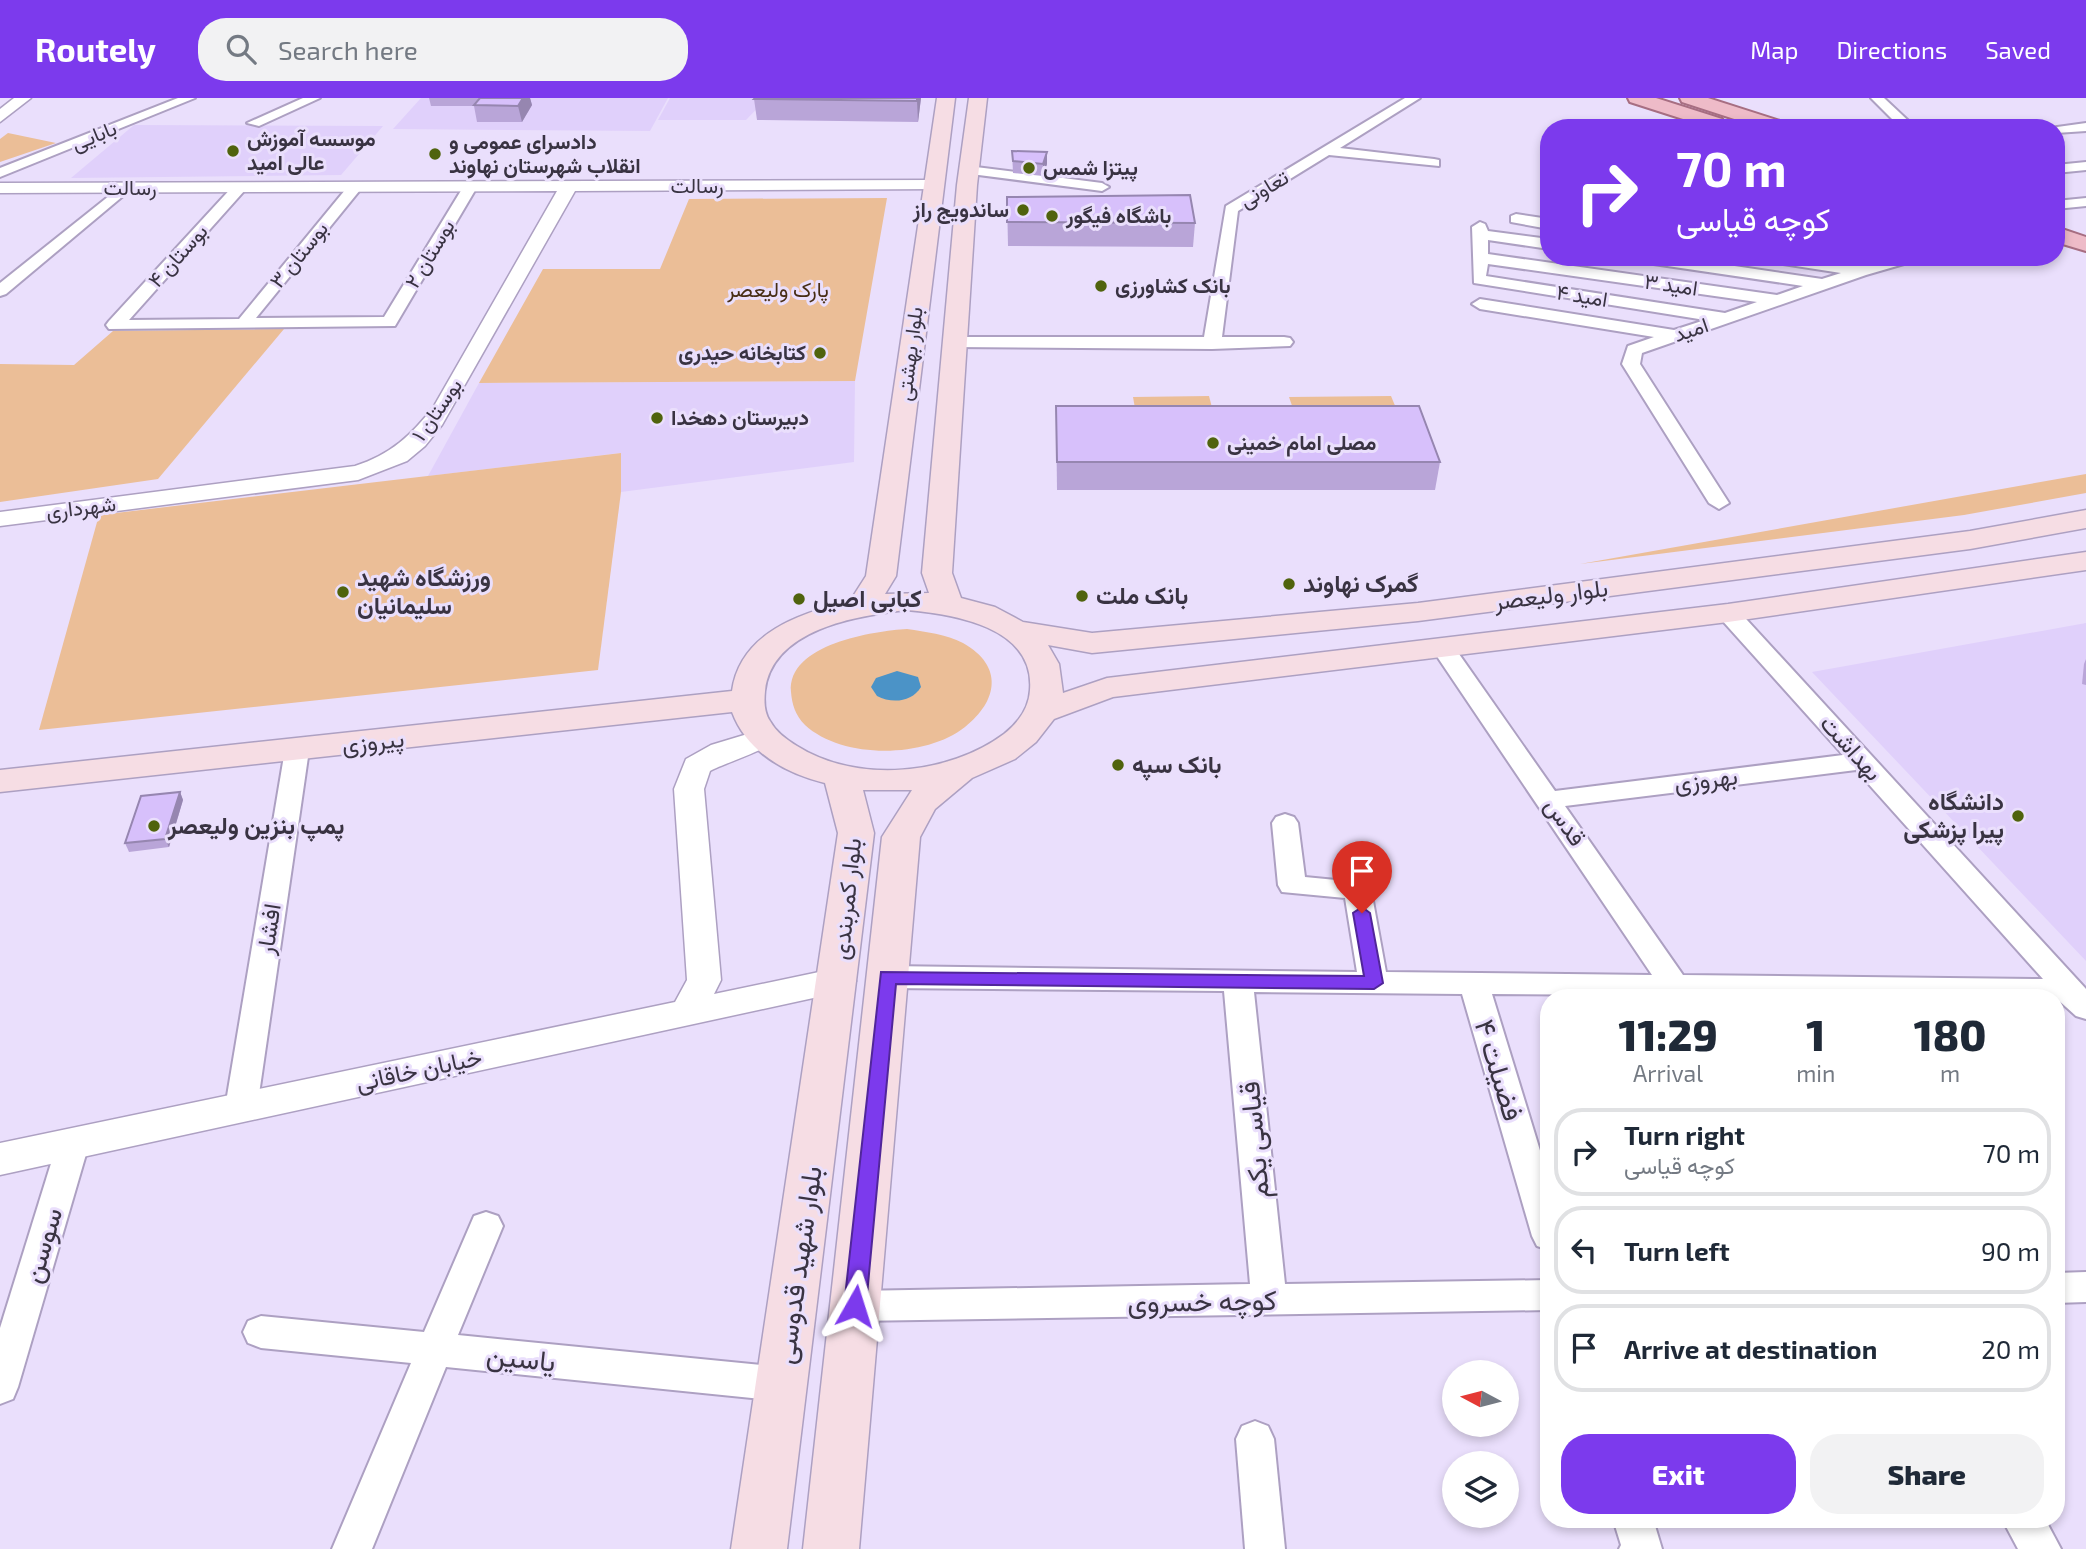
<!DOCTYPE html>
<html lang="en">
<head>
<meta charset="utf-8">
<style>
  :root { --surface:#fff; --page:#f2f2f3; --text:#1f2937; --muted:#747a83; --line:#e0e1e3; --accent:#7c3aed }
  body { margin:0; font-family:"Exo 2",Vazirmatn,sans-serif; background:var(--page); color:var(--text); height:100vh; display:flex; flex-direction:column; font-size:26px; white-space:nowrap }
  * { box-sizing:border-box; margin:0 }
  p { font-size:23px; color:var(--muted) }
  .icon { flex:none; width:38px; height:38px; fill:none; stroke:currentColor; stroke-width:2; stroke-linecap:round; stroke-linejoin:round }
  .map { position:relative; flex:1; overflow:hidden }
  .sheet { position:absolute; left:1540px; top:891px; width:525px; height:539px; display:flex; flex-direction:column; background:var(--surface); border-radius:28px; box-shadow:0 4px 10px #0003 }
  .sheet>* { flex:none }
  .hud { position:absolute; left:1540px; top:21px; width:525px; height:147px; border-radius:28px; box-shadow:0 4px 10px #0003; background:#7c3aed; color:#fff; overflow:hidden }
  .needle { width:46px; rotate:277deg }
  .controls { position:absolute; left:1442px; top:1262px; display:grid; gap:14px }
  .controls a { display:grid; place-items:center; width:77px; height:77px; border-radius:50%; background:var(--surface); box-shadow:0 4px 10px #0003; font-size:35px }
  .pin { position:absolute; display:grid; place-items:center; width:60px; height:60px; color:#fff; margin:-72px -30px; border-radius:50% 50% 50% 0; rotate:-45deg; box-shadow:0 0 7px #0007 }
  .pin .icon { rotate:45deg }
  .me { position:absolute; width:77px; margin:-38px; rotate:6deg; stroke-linejoin:round; filter:drop-shadow(0 0 5px #0008) }
  .turn { display:flex; align-items:center; gap:24px; height:147px; padding:0 21px; font-size:32px }
  .turn .icon { width:91px; height:91px; stroke-width:2.5 }
  .turn b { display:block; font-size:49px; line-height:60px }
  .eta { display:flex; justify-content:space-evenly; align-items:center; height:119px; text-align:center }
  .eta b { font-size:42px; font-weight:800; line-height:49px }
  .action { display:flex; gap:14px; margin-top:auto; padding:14px 21px }
  .action a { flex:1; height:80px; border-radius:28px; background:var(--accent); color:#fff; font-size:28px; font-weight:800; line-height:80px; text-align:center }
  .action a+a { background:var(--page); color:var(--text) }
  ul { padding:0; list-style:none }
  li { display:flex; align-items:center; gap:21px; height:88px; margin:0 14px 10px; padding:0 7px; border:4px solid var(--line); border-radius:28px }
  li div { flex:1 }
  li b { display:block; font-size:26px }
  li em { font-style:normal }
  header { display:flex; align-items:center; gap:42px; box-sizing:border-box; height:98px; padding:0 35px; background:var(--accent); color:#fff }
  header strong { font-size:33px }
  nav { display:flex; gap:38px; margin-inline-start:auto; font-size:24px }
  .search { width:490px; height:63px; background:var(--page); display:flex; align-items:center; gap:18px; box-sizing:border-box; padding:0 24px; border-radius:28px; color:var(--muted); font-size:26px }
  .map>svg:first-child { display:block }
  .built { fill:#e0d0fb }
  .green { fill:#ebbe97 }
  .water { fill:#4b93c7 }
  .lines { fill:none; stroke-linecap:round; stroke-linejoin:round }
  .minor-casing { stroke:#ada0c2; stroke-width:4 }
  .tertiary-casing { stroke:#ada0c2; stroke-width:3 }
  .secondary-casing { stroke:#ada0c2; stroke-width:3 }
  .primary-casing { stroke:#a76e82; stroke-width:4 }
  .minor { fill:#fff; fill-rule:evenodd }
  .tertiary { fill:#fff; fill-rule:evenodd }
  .secondary { fill:#f6dde4; fill-rule:evenodd }
  .primary { fill:#eebbc8; fill-rule:evenodd }
  .wall { fill:#b9a5d8 }
  .shaded-wall { fill:#9686b0 }
  .building { fill:#d7c0fb; stroke:#9686b0; stroke-width:2 }
  .route { fill:#7c3aed; stroke:#51269a; stroke-width:2 }
  .poi-dot { fill:#50630d; stroke:#eadffc; stroke-width:2.5 }
  .labels { text-anchor:middle; stroke-width:6; stroke-linejoin:round; paint-order:stroke }
  .far-street-label { font-size:21px; fill:#393342; stroke:#eadffc }
  .far-poi-label { font-size:21px; font-weight:bold; fill:#393342; stroke:#eadffc; text-anchor:start }
  .far-park-label { font-size:21px; fill:#472d14; stroke:#eadffc }
  .poi-label { font-size:24px; font-weight:bold; fill:#393342; stroke:#eadffc; text-anchor:start }
  .street-label { font-size:24px; fill:#393342; stroke:#eadffc }
  .near-street-label { font-size:28px; fill:#393342; stroke:#eadffc }
</style>
</head>
<body>
<header>
<strong>Routely</strong>
<div class="search"><svg class="icon" aria-label="search" viewBox="0 0 24 24"><circle cx="10" cy="10" r="6"/><path d="M15 15l6 6"/></svg>Search here</div>
<nav><a>Map</a><a>Directions</a><a>Saved</a></nav>
</header>
<div class="map">
<svg width="2086" height="1451" viewBox="0 0 2086 1451">
  <rect width="100%" height="100%" fill="#eadffc"/>
  <!-- built -->
  <g class="built">
    <polygon points="421,0 668,0 650,33 393,31"/>
    <polygon points="670,0 767,0 746,22 658,22"/>
    <polygon points="134,27 383,28 341,77 71,80"/>
    <polygon points="855,283 854,364 621,394 620,355 428,378 479,285"/>
    <polygon points="2086,525 2086,863 1812,574"/>
  </g>
  <!-- green -->
  <g class="green">
    <polygon points="8,35 56,45 0,64 0,41"/>
    <polygon points="887,100 855,283 479,285 543,171 660,171 689,101"/>
    <polygon points="284,231 158,381 0,404 0,266 74,267 113,233"/>
    <polygon points="1209,298 1216,325 1138,327 1133,299"/>
    <polygon points="1391,298 1403,327 1299,328 1289,299"/>
    <polygon points="621,355 621,394 598,572 39,632 99,417"/>
    <polygon points="2086,376 2086,395 1964,417 1580,466"/>
    <path d="M907 531C926 534 946 536 963 545 1004 568 998 603 965 629 926 660 843 662 805 627 795 617 792 606 791 594 787 546 874 533 907 531Z"/>
  </g>
  <!-- water -->
  <path class="water" d="M897 573 918 579 921 589C912 604 892 606 877 598L871 589 876 580Z"/>
  <g class="lines">
    <!-- minor casing -->
    <g class="minor-casing">
      <g id="minor">
        <polygon points="178,0 195,0 0,79 0,70"/>
        <polygon points="303,0 320,0 259,28 247,25"/>
        <polygon points="1405,0 1420,0 1340,50 1434,61 1439,62 1439,68 1329,57 1238,113 1222,239 1284,239 1290,240 1293,244 1290,248 1212,251 955,249 946,244 955,239 1204,239 1226,108"/>
        <polygon points="1871,0 1884,0 1916,30 1901,30"/>
        <polygon points="2086,25 2086,33 2056,35 2056,30 2050,30"/>
        <polygon points="2086,64 2086,72 2056,75 2056,67"/>
        <polygon points="968,68 1102,85 1109,89 1102,93 963,75 961,72"/>
        <polygon points="240,85 245,86 245,92 129,222 239,221 350,86 360,86 360,92 256,220 384,219 465,86 475,86 477,89 395,228 109,231 106,227 109,223 235,86"/>
        <polygon points="124,86 131,90 129,93 6,196 0,198 0,185"/>
        <polygon points="2086,100 2086,108 2056,111 2056,103"/>
        <polygon points="1516,116 1549,121 1549,131 1511,124 1511,118"/>
        <path d="M1480 124 1485 126 1488 133 1549 141V151L1488 142V156L1777 197 1803 188 1640 164 1632 159H1674L1822 181 1841 175 1770 164 1762 159H1803L1861 168 1899 159H1928L1866 177 1642 255 1640 266 1729 405 1719 411 1709 405 1622 266 1628 248 1654 239 1480 211 1472 206 1480 201 1674 232 1705 222 1474 185 1472 129ZM1488 166 1757 204 1725 215 1486 178Z"/>
        <path d="M1728 508 1736 510 2086 891V921L2076 918 2056 900 1492 896 1549 1082V1152L1537 1148 1532 1138 1462 896 1254 894 1285 1186 1549 1182V1212L855 1223 843 1219 837 1208 843 1197 855 1193 1250 1186 1224 893 888 890 878 886 873 879 878 872 888 868 1357 874 1345 800 1282 794 1278 787 1272 725 1276 719 1285 716 1294 719 1298 725 1305 779 1367 785 1371 792 1386 874 1652 877 1432 551 1436 546H1452L1555 693 1843 657 1720 520 1717 515 1720 510ZM1856 672 2043 881 1683 877 1565 708Z"/>
        <polygon points="297,644 306,647 309,652 257,1010 252,1019 241,1022 230,1019 225,1010 285,652 288,647"/>
        <polygon points="73,1033 84,1037 89,1046 18,1289 13,1301 0,1306 0,1230 57,1046 62,1037"/>
        <polygon points="486,1114 498,1118 503,1128 458,1237 782,1269 795,1274 800,1286 795,1298 782,1303 446,1269 372,1451 332,1451 411,1265 261,1250 248,1245 243,1234 248,1223 261,1218 424,1234 474,1118"/>
        <polygon points="2086,1174 2086,1204 2056,1205 2056,1175"/>
        <polygon points="1255,1323 1268,1328 1274,1341 1285,1451 1245,1451 1236,1341 1242,1328"/>
        <polygon points="1613,1421 1653,1421 1662,1451 1619,1451 1621,1447"/>
        <polygon points="2002,1421 2045,1421 2061,1451 2018,1451"/>
      </g>
    </g>
    <!-- tertiary casing -->
    <g class="tertiary-casing">
      <g id="tertiary">
        <polygon points="14,0 31,0 0,24 0,11"/>
        <path d="M932 82 938 83 941 87 938 91 575 93 442 327 425 348 407 363 358 382 0 428V414L355 368C390 357 412 337 434 308L557 93 0 95V85Z"/>
        <path d="M764 631 774 634 779 640C772 650 725 665 710 673L704 691 721 882 714 896 838 870 850 874 856 883 850 892 0 1077V1045L675 904 687 882 674 691 686 661 711 647Z"/>
      </g>
    </g>
    <!-- secondary casing -->
    <g class="secondary-casing">
      <path id="secondary" d="M937 0H955L896 478 885 496 929 495 922 475 957 87 969 0H987L977 87 952 475 961 500 995 509 1023 524 1092 535 1418 505 1970 433 2086 412V430L1970 451 1418 523 1092 555 1048 547 1059 566 1063 595 1107 580 1728 506 2086 454V472L1728 524 1113 599 1054 621 1036 644 1015 661 972 680 935 711 920 739 859 1451H803L882 739 912 692H863L874 735 787 1451H731L838 735 825 685C785 675 747 654 732 614L0 694V672L732 593C740 535 800 515 850 503L866 478ZM906 512C952 516 1035 528 1030 592 1029 610 1018 625 1004 636 949 677 857 686 797 648 787 642 776 634 770 623 764 614 764 603 765 593 772 531 856 518 906 512Z"/>
    </g>
    <!-- primary casing -->
    <g class="primary-casing">
      <g id="primary">
        <polygon points="1628,0 1656,0 1722,21 1725,25 1719,30 1708,29 1630,4"/>
        <polygon points="1680,0 1708,0 1789,26 1792,30 1762,30 1682,4"/>
        <polygon points="2056,129 2086,139 2086,153 2056,144"/>
      </g>
    </g>
    <!-- minor -->
    <use href="#minor" class="minor"/>
    <!-- tertiary -->
    <use href="#tertiary" class="tertiary"/>
    <!-- secondary -->
    <use href="#secondary" class="secondary"/>
    <!-- primary -->
    <use href="#primary" class="primary"/>
  </g>
  <!-- wall -->
  <g class="wall">
    <polygon points="429,0 530,0 532,7 522,24 477,24 474,8 431,8"/>
    <polygon points="921,0 918,24 757,22 754,1"/>
    <polygon points="1012,53 1047,66 1043,78 1013,75"/>
    <polygon points="1007,99 1195,125 1193,149 1008,148"/>
    <polygon points="1056,308 1440,364 1435,392 1057,392"/>
    <polygon points="2086,561 2086,587 2082,586 2084,566"/>
    <polygon points="180,694 183,702 169,749 129,754 125,745"/>
  </g>
  <!-- shaded-wall -->
  <g class="shaded-wall">
    <polygon points="520,0 530,0 532,7 522,24 518,8"/>
    <polygon points="917,0 921,0 918,24 917,3"/>
    <polygon points="1047,54 1047,66 1043,78 1043,66"/>
    <polygon points="180,694 183,702 169,749 165,741"/>
  </g>
  <!-- building -->
  <g class="building">
    <polygon points="480,0 523,0 518,8 474,7"/>
    <polygon points="755,0 917,0 917,3 754,1"/>
    <polygon points="1012,53 1047,54 1043,66 1013,63"/>
    <polygon points="1190,97 1195,125 1007,124 1007,99"/>
    <polygon points="1056,308 1419,308 1440,364 1057,364"/>
    <polygon points="180,694 165,741 125,745 141,698"/>
  </g>
  <!-- route -->
  <polygon class="route" points="1362,809 1370,815 1383,885 1374,891 896,886 866,1208 863,1214 855,1217 848,1214 844,1208 881,874 1364,878 1353,815"/>
  <!-- markers -->
  <g class="poi-dot">
    <circle cx="233" cy="53" r="7"/>
    <circle cx="435" cy="56" r="7"/>
    <circle cx="1029" cy="70" r="7"/>
    <circle cx="1023" cy="112" r="7"/>
    <circle cx="1052" cy="118" r="7"/>
    <circle cx="1101" cy="188" r="7"/>
    <circle cx="820" cy="255" r="7"/>
    <circle cx="657" cy="320" r="7"/>
    <circle cx="1213" cy="345" r="7"/>
    <circle cx="1289" cy="486" r="7"/>
    <circle cx="343" cy="494" r="7"/>
    <circle cx="1082" cy="498" r="7"/>
    <circle cx="799" cy="501" r="7"/>
    <circle cx="1118" cy="667" r="7"/>
    <circle cx="2018" cy="718" r="7"/>
    <circle cx="154" cy="728" r="7"/>
  </g>
  <g class="labels">
    <!-- far-street labels -->
    <g class="far-street-label">
      <text transform="translate(94 38) rotate(-22)" y="7">بابایی</text>
      <text x="697" y="95">رسالت</text>
      <text x="130" y="97">رسالت</text>
      <text transform="translate(1264 91) rotate(-31)" y="7">تعاونی</text>
      <text transform="translate(430 156) rotate(-59)" y="7">بوستان ۲</text>
      <text transform="translate(299 157) rotate(-51)" y="7">بوستان ۳</text>
      <text transform="translate(178 158) rotate(-48)" y="7">بوستان ۴</text>
      <text transform="translate(1671 187) rotate(8)" y="7">امید ۳</text>
      <text transform="translate(1582 198) rotate(9)" y="7">امید ۴</text>
      <text transform="translate(1691 232) rotate(-19)" y="7">امید</text>
      <text transform="translate(910 256) rotate(-83)" y="7">بلوار بهشتی</text>
      <text transform="translate(437 312) rotate(-55)" y="7">بوستان ۱</text>
      <text transform="translate(81 410) rotate(-7)" y="7">شهرداری</text>
    </g>
    <!-- far-poi labels -->
    <g class="far-poi-label">
      <text x="247" y="48">موسسه آموزش<tspan x="247" dy="24">عالی امید</tspan></text>
      <text x="449" y="51">دادسرای عمومی و<tspan x="449" dy="24">انقلاب شهرستان نهاوند</tspan></text>
      <text x="1043" y="77">پیتزا شمس</text>
      <text x="1009" y="119" text-anchor="end">ساندویج راز</text>
      <text x="1066" y="125">باشگاه فیگور</text>
      <text x="1115" y="195">بانک کشاورزی</text>
      <text x="806" y="262" text-anchor="end">کتابخانه حیدری</text>
      <text x="671" y="327">دبیرستان دهخدا</text>
      <text x="1227" y="352">مصلی امام خمینی</text>
    </g>
    <!-- far-park labels -->
    <g class="far-park-label">
      <text x="778" y="199">پارک ولیعصر</text>
    </g>
    <!-- poi labels -->
    <g class="poi-label">
      <text x="357" y="488">ورزشگاه شهید<tspan x="357" dy="28">سلیمانیان</tspan></text>
      <text x="1303" y="494">گمرک نهاوند</text>
      <text x="1096" y="506">بانک ملت</text>
      <text x="813" y="509">کبابی اصیل</text>
      <text x="1132" y="675">بانک سپه</text>
      <text x="2004" y="712" text-anchor="end">دانشگاه<tspan x="2004" dy="28">پیرا پزشکی</tspan></text>
      <text x="168" y="736">پمپ بنزین ولیعصر</text>
    </g>
    <!-- street labels -->
    <g class="street-label">
      <text transform="translate(1551 497) rotate(-7)" y="8">بلوار ولیعصر</text>
      <text transform="translate(373 644) rotate(-6)" y="8">پیروزی</text>
      <text transform="translate(1851 650) rotate(48)" y="8">بهداشت</text>
      <text transform="translate(1706 682) rotate(-7)" y="8">بهروزی</text>
      <text transform="translate(1565 724) rotate(55)" y="8">قدس</text>
      <text transform="translate(847 801) rotate(-84)" y="8">بلوار کمربندی</text>
      <text transform="translate(269 831) rotate(-81)" y="8">افشار</text>
      <text transform="translate(419 972) rotate(-12)" y="8">خیابان خاقانی</text>
    </g>
    <!-- near-street labels -->
    <g class="near-street-label">
      <text transform="translate(1499 972) rotate(73)" y="10">فضیلت ۴</text>
      <text transform="translate(1254 1042) rotate(-95)" y="10">قیاسی یکم</text>
      <text transform="translate(42 1147) rotate(-73)" y="10">سوسن</text>
      <text transform="translate(798 1167) rotate(-82)" y="10">بلوار شهید قدوسی</text>
      <text transform="translate(1202 1203) rotate(-1)" y="10">کوچه خسروی</text>
      <text transform="translate(521 1260) rotate(6)" y="10">یاسین</text>
    </g>
  </g>
</svg>
<div class="controls">
<a><svg class="needle" viewBox="-14 -14 28 28"><path d="M0-13l5 13h-10z" fill="#e53935"/><path d="M0 13l5-13h-10z" fill="#747a83"/></svg></a>
<a><svg class="icon" aria-label="layers" viewBox="0 0 24 24"><path d="M12 4l9 5-9 5-9-5zM3 14l9 5 9-5"/></svg></a>
</div>
<div class="pin" style="left:1362px;top:815px;background:#d93025"><svg class="icon" aria-label="arrive" viewBox="0 0 24 24"><path d="M6 21V4h12l-3 4 3 4H6"/></svg></div>
<svg class="me" style="left:855px;top:1208px" viewBox="-20 -20 40 40"><path d="M0-17L14 15 0 8-14 15z" fill="#7c3aed" stroke="#fff" stroke-width="4"/></svg>
<div class="hud">
<div class="turn"><svg class="icon" aria-label="right" viewBox="0 0 24 24"><path d="M7 20v-9h11M14 6l5 5-5 5"/></svg><div><b>70 m</b>کوچه قیاسی</div></div>
</div>
<section class="sheet">
<div class="eta">
<div><b>11:29</b><p>Arrival</p></div>
<div><b>1</b><p>min</p></div>
<div><b>180</b><p>m</p></div>
</div>
<ul>
<li><svg class="icon" aria-label="right" viewBox="0 0 24 24"><path d="M7 20v-9h11M14 6l5 5-5 5"/></svg><div><b>Turn right</b><p>کوچه قیاسی</p></div><em>70 m</em></li>
<li><svg class="icon" aria-label="left" viewBox="0 0 24 24"><path d="M17 20v-9H6M10 6l-5 5 5 5"/></svg><div><b>Turn left</b></div><em>90 m</em></li>
<li><svg class="icon" aria-label="arrive" viewBox="0 0 24 24"><path d="M6 21V4h12l-3 4 3 4H6"/></svg><div><b>Arrive at destination</b></div><em>20 m</em></li>
</ul>
<div class="action"><a>Exit</a><a>Share</a></div>
</section>
</div>
</body>
</html>
